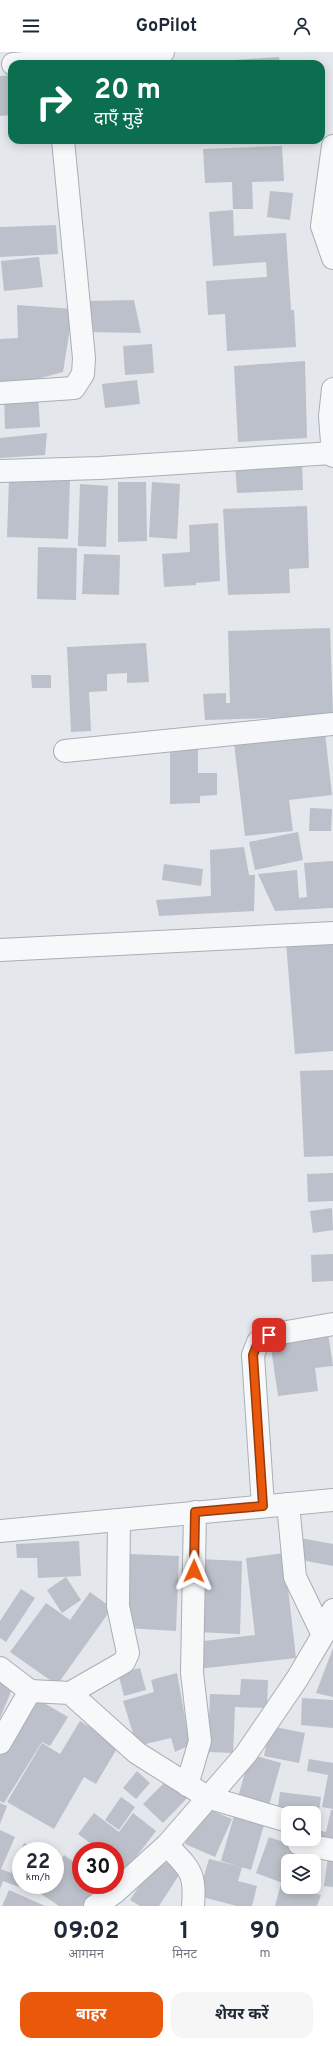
<!DOCTYPE html>
<html lang="hi">
<head>
<meta charset="utf-8">
<style>
  :root { --surface:#fff; --page:#f6f6f7; --text:#1f2937; --muted:#747a83; --accent:#ea580c }
  body { margin:0; font-family:Overpass,"Noto Sans Devanagari",sans-serif; background:var(--page); color:var(--text); height:100vh; display:flex; flex-direction:column; font-size:15px; white-space:nowrap }
  * { box-sizing:border-box; margin:0 }
  p { font-size:13px; color:var(--muted) }
  .icon { flex:none; width:22px; height:22px; fill:none; stroke:currentColor; stroke-width:2; stroke-linecap:round; stroke-linejoin:round }
  .map { position:relative; height:1854px; overflow:hidden }
  .details { display:flex; flex-direction:column; background:var(--surface); flex:1 }
  .details>* { flex:none }
  .banner { position:absolute; left:8px; top:8px; width:317px; height:84px; border-radius:12px; box-shadow:0 2px 10px #0003; background:#0b6e4f; color:#fff; overflow:hidden }
  .tools { position:absolute; left:281px; top:1754px; display:grid; gap:8px }
  .tools a { display:grid; place-items:center; width:40px; height:40px; border-radius:8px; background:var(--surface); box-shadow:0 2px 10px #0003; font-size:20px }
  .speed { position:absolute; left:12px; top:1790px; display:flex; gap:8px; font-size:20px; font-weight:700; text-align:center }
  .speed>* { display:grid; place-content:center; width:52px; height:52px; border-radius:50%; background:var(--surface); box-shadow:0 2px 10px #0003; line-height:1 }
  .speed small { font-size:10px; font-weight:400 }
  .speed .limit { border:6px solid #d22; background:#fff; color:#111 }
  .pin { position:absolute; display:grid; place-items:center; width:34px; height:34px; color:#fff; margin:-17px; border-radius:8px; box-shadow:0 2px 6px #0006 }
  .me { position:absolute; width:44px; margin:-22px; rotate:1deg; stroke-linejoin:round; filter:drop-shadow(0 0 3px #0008) }
  .turn { display:flex; align-items:center; gap:14px; height:84px; padding:0 20px; font-size:18px }
  .turn .icon { width:52px; height:52px; stroke-width:2.5 }
  .turn b { display:block; font-size:28px; line-height:34px }
  .eta { display:flex; justify-content:space-evenly; align-items:center; height:68px; text-align:center }
  .eta b { font-size:24px; font-weight:700; line-height:28px }
  .cta { display:flex; gap:8px; margin-top:auto; padding:8px 20px }
  .cta a { flex:1; height:46px; border-radius:12px; background:var(--accent); color:#fff; font-size:16px; font-weight:700; line-height:46px; text-align:center }
  .cta a+a { background:var(--page); color:var(--text) }
  header { display:flex; justify-content:space-between; align-items:center; height:52px; padding:0 20px; background:var(--surface); font-size:18px; font-weight:700 }
  .map>svg:first-child { display:block }
  .building { fill:#bbc0ca }
  .lines { fill:none; stroke-linecap:round; stroke-linejoin:round }
  .minor-casing { stroke:#a9aeb7; stroke-width:24 }
  .minor { stroke:#f7f8fa; stroke-width:22 }
  .route-casing { stroke:#983908; stroke-width:10 }
  .route { stroke:#ea580c; stroke-width:7 }
</style>
</head>
<body>
<header><svg class="icon" aria-label="menu" viewBox="0 0 24 24"><path d="M4 6h16M4 12h16M4 18h16"/></svg>GoPilot<svg class="icon" aria-label="person" viewBox="0 0 24 24"><circle cx="12" cy="8" r="4"/><path d="M4 21q1-7 8-7t8 7"/></svg></header>
<div class="map">
<svg width="333" height="1854" viewBox="0 0 333 1854">
  <rect width="100%" height="100%" fill="#e4e7ec"/>
  <!-- building -->
  <g class="building">
    <polygon points="279,5 280,12 192,12 192,11"/>
    <polygon points="12,23 12,63 0,64 0,24"/>
    <polygon points="260,88 286,88 286,90 260,92"/>
    <polygon points="282,94 284,129 252,130 253,157 233,157 232,130 205,131 203,97"/>
    <polygon points="270,139 293,141 290,168 267,165"/>
    <polygon points="233,158 234,184 286,181 291,258 294,258 296,295 227,299 225,262 208,263 206,229 267,225 266,210 213,214 209,160"/>
    <polygon points="56,173 58,202 0,205 0,175"/>
    <polygon points="39,205 43,235 4,239 1,209"/>
    <polygon points="134,248 141,281 91,280 88,249"/>
    <polygon points="17,253 73,257 63,320 26,330 0,330 0,287 18,286"/>
    <polygon points="152,292 154,321 125,323 123,294"/>
    <polygon points="305,309 307,386 238,390 234,314"/>
    <polygon points="137,328 140,352 105,356 102,332"/>
    <polygon points="38,341 40,375 5,377 4,343"/>
    <polygon points="47,381 45,403 0,406 0,386"/>
    <polygon points="302,408 303,438 237,441 235,411"/>
    <polygon points="9,427 70,429 68,487 7,485"/>
    <polygon points="118,430 146,430 147,489 118,490"/>
    <polygon points="152,430 180,432 177,487 149,485"/>
    <polygon points="80,432 108,434 106,495 78,494"/>
    <polygon points="307,454 309,516 289,517 290,541 228,543 223,457"/>
    <polygon points="218,471 220,529 196,531 196,533 164,535 162,502 190,500 189,473"/>
    <polygon points="38,495 77,496 76,548 37,547"/>
    <polygon points="84,502 120,503 119,543 82,542"/>
    <polygon points="330,576 333,664 205,668 203,642 226,641 226,651 230,651 228,579"/>
    <polygon points="146,591 149,630 127,631 127,621 107,622 107,639 89,640 91,679 71,680 67,595"/>
    <polygon points="31,623 51,623 51,636 32,636"/>
    <polygon points="325,681 332,743 289,748 293,779 245,784 234,691"/>
    <polygon points="170,692 198,692 198,721 217,721 217,743 200,744 200,751 170,752"/>
    <polygon points="310,756 332,757 331,779 309,779"/>
    <polygon points="298,780 303,808 255,818 249,790"/>
    <polygon points="244,795 249,823 255,823 254,859 159,864 156,848 211,844 210,798"/>
    <polygon points="333,809 333,856 275,859 258,822 297,818 299,846 307,845 304,811"/>
    <polygon points="164,812 203,817 201,834 162,828"/>
    <polygon points="333,886 333,999 295,1002 286,890"/>
    <polygon points="333,1018 333,1104 304,1105 300,1019"/>
    <polygon points="333,1121 333,1149 308,1150 307,1122"/>
    <polygon points="332,1156 333,1178 313,1181 310,1159"/>
    <polygon points="333,1202 333,1229 312,1230 311,1203"/>
    <polygon points="328,1281 333,1314 315,1316 318,1339 278,1344 270,1289"/>
    <polygon points="300,1486 333,1492 333,1514 296,1507"/>
    <polygon points="79,1489 81,1524 38,1526 37,1506 17,1506 16,1492"/>
    <polygon points="284,1501 296,1606 198,1617 195,1590 255,1583 246,1506"/>
    <polygon points="129,1502 179,1504 176,1579 126,1576"/>
    <polygon points="200,1507 242,1509 240,1582 197,1580"/>
    <polygon points="66,1525 81,1548 62,1561 47,1538"/>
    <polygon points="21,1537 35,1546 6,1590 0,1586 0,1569"/>
    <polygon points="90,1540 112,1556 57,1633 10,1600 46,1551 70,1568"/>
    <polygon points="333,1596 333,1645 316,1641"/>
    <polygon points="140,1616 146,1638 124,1644 118,1621"/>
    <polygon points="177,1621 190,1693 175,1700 171,1686 137,1694 123,1649 154,1640 151,1628"/>
    <polygon points="0,1624 15,1630 0,1666"/>
    <polygon points="241,1627 268,1628 267,1656 235,1655 233,1701 208,1700 210,1642 240,1643"/>
    <polygon points="32,1644 68,1665 50,1694 42,1690 4,1751 0,1749 0,1696"/>
    <polygon points="302,1646 333,1648 333,1676 301,1673"/>
    <polygon points="80,1669 119,1693 96,1732 84,1725 54,1777 7,1750 42,1691 60,1702"/>
    <polygon points="270,1674 305,1681 299,1711 264,1704"/>
    <polygon points="250,1702 281,1711 268,1757 237,1749"/>
    <polygon points="309,1707 333,1711 333,1757 322,1755 328,1723 307,1719"/>
    <polygon points="137,1719 150,1731 136,1747 123,1736"/>
    <polygon points="170,1725 189,1744 163,1771 143,1752"/>
    <polygon points="280,1740 321,1745 318,1767 314,1766 314,1761 277,1761"/>
    <polygon points="121,1745 135,1755 119,1778 105,1768"/>
    <polygon points="0,1751 7,1754 0,1772"/>
    <polygon points="201,1754 232,1767 215,1805 185,1792"/>
    <polygon points="331,1758 333,1758 333,1795 314,1787 314,1777 326,1780"/>
    <polygon points="94,1761 119,1780 133,1761 156,1779 126,1818 115,1810 115,1799 101,1799 78,1782"/>
    <polygon points="234,1764 264,1773 251,1818 221,1809"/>
    <polygon points="0,1778 15,1785 1,1817 11,1821 24,1791 42,1799 21,1799 21,1833 29,1833 27,1838 3,1829 0,1837"/>
    <polygon points="269,1785 317,1802 314,1809 288,1809 288,1833 256,1821"/>
    <polygon points="64,1803 81,1815 81,1833 97,1833 82,1854 59,1854 38,1840 43,1833 55,1833 55,1816"/>
    <polygon points="158,1805 181,1820 159,1854 140,1854 130,1848"/>
    <polygon points="328,1805 333,1806 333,1835 324,1834"/>
    <polygon points="209,1807 242,1815 238,1829 257,1834 252,1854 237,1854 198,1844"/>
    <polygon points="281,1832 321,1843 317,1854 275,1854"/>
    <polygon points="9,1838 45,1854 2,1854"/>
  </g>
  <g class="lines">
    <!-- minor casing -->
    <g class="minor-casing">
      <g id="minor">
        <polyline points="13,12 163,0"/>
        <polyline points="333,94 322,174 333,206"/>
        <polyline points="333,337 330,364 333,404"/>
        <polyline points="0,341 74,336 83,322 84,306 63,88"/>
        <polyline points="0,419 100,416 333,401"/>
        <polyline points="65,699 333,672"/>
        <polyline points="0,898 333,881"/>
        <polyline points="288,1452 295,1525 323,1583"/>
        <polyline points="263,1454 253,1303 258,1290 269,1283 333,1272"/>
        <polyline points="0,1479 333,1448"/>
        <polyline points="0,1616 30,1639 70,1641 137,1701 207,1745 288,1769"/>
        <polyline points="70,1641 124,1610 128,1601 118,1554 119,1468"/>
        <polyline points="0,1691 30,1639"/>
        <polyline points="187,1733 200,1689 192,1621 195,1460"/>
        <polyline points="299,1787 299,1792 333,1798"/>
        <path d="M167 1793C189 1817 196 1819 193 1854"/>
        <polyline points="95,1854 114,1841 167,1793 246,1702 297,1627 323,1583 333,1558"/>
      </g>
    </g>
    <!-- minor -->
    <use href="#minor" class="minor"/>
  </g>
  <g class="lines">
    <!-- route casing -->
    <g class="route-casing">
      <polyline id="route" points="194,1519 195,1460 263,1454 253,1303 258,1290 269,1283"/>
    </g>
    <!-- route -->
    <use href="#route" class="route"/>
  </g>
</svg>
<div class="tools">
<a><svg class="icon" aria-label="search" viewBox="0 0 24 24"><circle cx="10" cy="10" r="6"/><path d="M15 15l6 6"/></svg></a>
<a><svg class="icon" aria-label="layers" viewBox="0 0 24 24"><path d="M12 4l9 5-9 5-9-5zM3 14l9 5 9-5"/></svg></a>
</div>
<div class="speed"><div>22<small>km/h</small></div><div class="limit">30</div></div>
<div class="pin" style="left:269px;top:1283px;background:#d93025"><svg class="icon" aria-label="arrive" viewBox="0 0 24 24"><path d="M6 21V4h12l-3 4 3 4H6"/></svg></div>
<svg class="me" style="left:194px;top:1519px" viewBox="-20 -20 40 40"><path d="M0-17L14 15 0 8-14 15z" fill="#ea580c" stroke="#fff" stroke-width="4"/></svg>
<div class="banner">
<div class="turn"><svg class="icon" aria-label="right" viewBox="0 0 24 24"><path d="M7 20v-9h11M14 6l5 5-5 5"/></svg><div><b>20 m</b>दाएँ मुड़ें</div></div>
</div>
</div>
<section class="details">
<div class="eta">
<div><b>09:02</b><p>आगमन</p></div>
<div><b>1</b><p>मिनट</p></div>
<div><b>90</b><p>m</p></div>
</div>
<div class="cta"><a>बाहर</a><a>शेयर करें</a></div>
</section>
</body>
</html>
